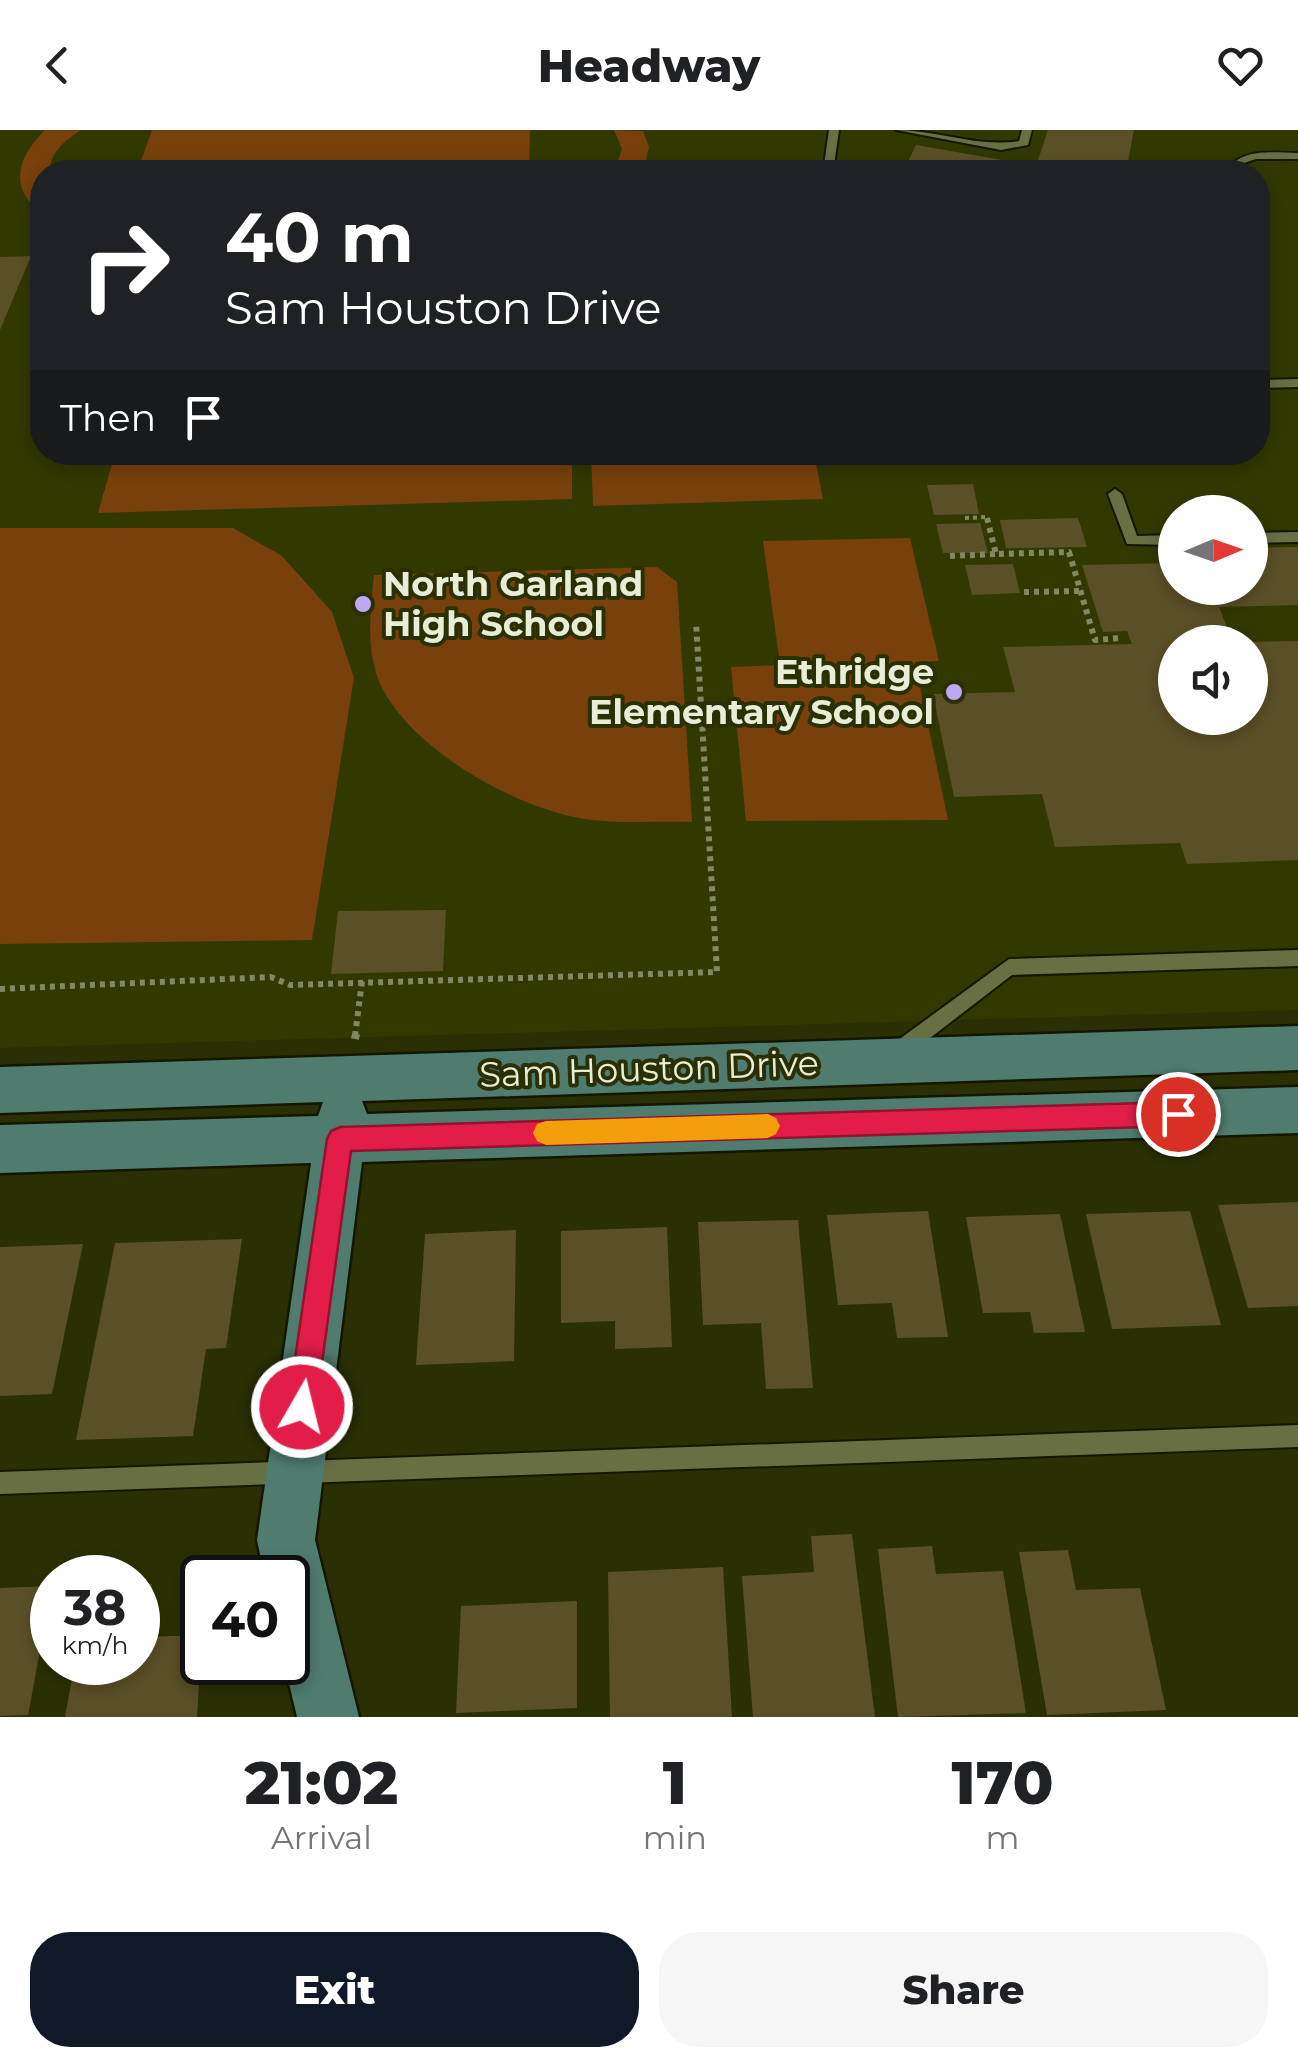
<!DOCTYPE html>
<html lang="en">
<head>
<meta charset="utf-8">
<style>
  :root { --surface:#fff; --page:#f6f6f6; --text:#202124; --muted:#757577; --accent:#111827 }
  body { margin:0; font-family:Montserrat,sans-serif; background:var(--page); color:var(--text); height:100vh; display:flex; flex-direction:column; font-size:38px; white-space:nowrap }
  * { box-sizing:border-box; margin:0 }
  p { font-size:32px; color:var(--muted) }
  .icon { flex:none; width:55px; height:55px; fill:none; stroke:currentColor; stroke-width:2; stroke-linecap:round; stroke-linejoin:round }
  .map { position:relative; height:1587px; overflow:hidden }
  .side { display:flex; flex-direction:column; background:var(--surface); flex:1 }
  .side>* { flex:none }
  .top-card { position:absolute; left:30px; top:30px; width:1240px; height:305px; border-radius:40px; box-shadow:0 5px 15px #0003; background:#202124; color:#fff; overflow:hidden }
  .needle { width:65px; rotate:88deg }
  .buttons { position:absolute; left:1158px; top:365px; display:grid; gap:20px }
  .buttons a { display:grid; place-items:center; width:110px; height:110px; border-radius:50%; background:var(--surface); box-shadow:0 5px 15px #0003; font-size:50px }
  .speed { position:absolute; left:30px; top:1425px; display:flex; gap:20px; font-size:50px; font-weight:700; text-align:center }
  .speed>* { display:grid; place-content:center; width:130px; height:130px; border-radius:50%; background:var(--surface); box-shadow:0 5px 15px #0003; line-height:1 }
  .speed small { font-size:25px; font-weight:400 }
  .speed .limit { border:5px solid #111; border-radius:15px; background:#fff; color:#111 }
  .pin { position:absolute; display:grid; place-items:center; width:85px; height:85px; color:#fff; margin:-42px; border:5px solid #fff; border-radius:50%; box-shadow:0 2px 10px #0007 }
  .me { position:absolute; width:110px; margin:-55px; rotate:8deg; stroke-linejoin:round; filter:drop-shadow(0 0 8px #0008) }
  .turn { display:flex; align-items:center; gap:35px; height:210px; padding:0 30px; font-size:45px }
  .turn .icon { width:130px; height:130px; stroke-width:2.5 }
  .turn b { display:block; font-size:70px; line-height:85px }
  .then { display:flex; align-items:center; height:95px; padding:0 30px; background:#0003; gap:20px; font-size:38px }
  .eta { display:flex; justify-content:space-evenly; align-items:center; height:170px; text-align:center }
  .eta b { font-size:60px; font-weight:800; line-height:70px }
  .cta { display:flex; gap:20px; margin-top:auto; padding:20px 30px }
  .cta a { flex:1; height:115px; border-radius:40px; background:var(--accent); color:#fff; font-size:40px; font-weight:800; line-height:115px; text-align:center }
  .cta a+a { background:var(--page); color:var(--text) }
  header { display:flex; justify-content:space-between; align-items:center; height:130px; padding:0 30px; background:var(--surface); font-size:45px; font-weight:800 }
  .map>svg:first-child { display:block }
  .built { fill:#313800; fill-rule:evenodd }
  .green { fill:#78400a }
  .building { fill:#5a5027 }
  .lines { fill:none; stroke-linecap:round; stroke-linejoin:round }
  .lane-casing { stroke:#131700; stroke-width:4 }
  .secondary-casing { stroke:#131700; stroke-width:5 }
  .path-far2 { stroke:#828865; stroke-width:4; stroke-dasharray:4 4; stroke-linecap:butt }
  .path-far1 { stroke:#828865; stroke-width:6; stroke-dasharray:5 5; stroke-linecap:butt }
  .path { stroke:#828865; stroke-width:8; stroke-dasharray:6 6; stroke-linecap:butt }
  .lane { fill:#676f43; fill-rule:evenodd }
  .secondary { fill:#507c70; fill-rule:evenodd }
  .route { fill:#e11d48; stroke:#92132f; stroke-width:2.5 }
  .slow { fill:#f59e0b }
  .poi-dot { fill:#bea9f4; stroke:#2a3003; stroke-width:4 }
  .labels { text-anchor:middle; stroke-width:8; stroke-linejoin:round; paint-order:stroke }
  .poi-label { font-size:35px; font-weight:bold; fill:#e8edd5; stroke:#2a3003; text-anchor:start }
  .street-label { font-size:35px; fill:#e8edd5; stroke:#2a3003 }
</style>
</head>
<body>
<header><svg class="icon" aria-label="back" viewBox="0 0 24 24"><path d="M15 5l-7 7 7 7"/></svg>Headway<svg class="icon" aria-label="heart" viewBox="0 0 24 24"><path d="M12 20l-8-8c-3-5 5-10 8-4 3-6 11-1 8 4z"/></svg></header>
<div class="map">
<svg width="1298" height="1587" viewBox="0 0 1298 1587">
  <rect width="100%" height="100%" fill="#2a3003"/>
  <!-- built -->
  <path class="built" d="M0 0H1298V880L0 918ZM42 42H1258V322H42ZM1175 382H1250V458H1175ZM1175 512H1250V588H1175Z"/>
  <!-- green -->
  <g class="green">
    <path d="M45 0H81C64 11 51 22 49 42H42V84C8 57 17 28 45 0Z"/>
    <polygon points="152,0 530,0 529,42 137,42"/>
    <polygon points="614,0 643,1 649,17 643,42 614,42 622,19"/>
    <polygon points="115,323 572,323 572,369 98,383"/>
    <polygon points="591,323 814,323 823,369 593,376"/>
    <polygon points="0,398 233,398 282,426 332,482 354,548 312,810 0,814"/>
    <polygon points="910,408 939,531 915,532 948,690 746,691 731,537 780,535 763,411"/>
    <path d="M657 437 677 452 692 692C657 691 618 694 584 689 515 677 422 625 386 565 364 529 370 484 374 445Z"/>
  </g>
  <!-- building -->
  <g class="building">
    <polygon points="1048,0 1134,0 1126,42 903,42 916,15 1036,36"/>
    <polygon points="31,126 0,200 0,127"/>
    <polygon points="973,354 979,384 934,385 927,355"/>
    <polygon points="1078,388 1087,417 1006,418 1000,390"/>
    <polygon points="980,393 988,423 943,423 936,394"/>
    <polygon points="1298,417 1298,475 1219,477 1233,512 1175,512 1175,588 1250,588 1250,512 1298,511 1298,730 1187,734 1180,713 1055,717 1042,664 954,667 933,564 1015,562 1003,517 1132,514 1127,501 1103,502 1082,435 1175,433 1175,458 1250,458 1250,418"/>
    <polygon points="1013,434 1020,463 972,465 965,435"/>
    <polygon points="446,780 443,841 331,844 338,781"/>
    <polygon points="1298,1072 1298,1176 1248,1178 1218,1075"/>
    <polygon points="928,1081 948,1207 897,1208 892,1173 838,1175 827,1085"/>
    <polygon points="1190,1081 1221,1195 1112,1199 1086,1084"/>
    <polygon points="1060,1084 1085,1202 1034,1203 1030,1182 983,1183 966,1087"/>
    <polygon points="798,1090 813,1258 766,1259 761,1193 703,1195 698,1092"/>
    <polygon points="667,1097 672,1217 615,1219 615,1191 561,1193 561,1101"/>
    <polygon points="516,1100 514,1231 416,1235 425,1104"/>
    <polygon points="242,1109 226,1218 206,1219 193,1306 76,1310 115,1113"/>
    <polygon points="83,1114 52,1264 0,1266 0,1117"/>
    <polygon points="852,1404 875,1587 753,1587 742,1446 814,1442 811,1406"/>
    <polygon points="932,1416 936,1444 1003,1441 1026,1583 898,1587 878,1419"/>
    <polygon points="1068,1420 1076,1460 1140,1458 1166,1580 1047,1585 1019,1422"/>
    <polygon points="723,1437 732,1587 610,1587 608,1442"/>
    <polygon points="138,1454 152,1454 144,1507 202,1505 197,1587 65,1587 75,1532 138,1532"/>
    <polygon points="52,1456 28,1585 0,1586 0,1458"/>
    <polygon points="577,1471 577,1578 456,1583 461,1476"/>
  </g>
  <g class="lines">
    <!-- lane casing -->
    <g class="lane-casing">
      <g id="lane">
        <polygon points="829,0 839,0 833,42 823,42"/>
        <path d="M896 0C937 0 979 18 1019 11L1022 0H1032L1028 15 1001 20Z"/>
        <path d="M1298 23V29H1256L1241 34 1236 42H1226C1241 17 1272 23 1298 23Z"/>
        <polygon points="1298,249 1298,257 1258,258 1258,250"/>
        <polygon points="1115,359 1122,364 1137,406 1175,405 1175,415 1127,414 1108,364"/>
        <polygon points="1298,402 1298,412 1250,413 1250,403"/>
        <polygon points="1298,820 1298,836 1012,845 904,928 897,930 890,928 888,922 890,916 1009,829"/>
        <polygon points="1298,1295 1298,1317 0,1364 0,1342"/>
      </g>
    </g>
    <!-- secondary casing -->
    <g class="secondary-casing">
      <polygon id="secondary" points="1298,896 1298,940 362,971 367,984 1298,957 1298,1003 362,1032 315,1410 359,1587 297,1587 284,1532 288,1448 265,1448 257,1410 311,1033 0,1043 0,995 318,986 323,972 0,983 0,937"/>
    </g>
    <!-- path-far2 -->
    <polyline class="path-far2" points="965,388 987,387 988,391"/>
    <!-- path-far1 -->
    <g class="path-far1">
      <polyline points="987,388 996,424 1069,422 1095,510 1121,508"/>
      <polyline points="950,426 996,424"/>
      <polyline points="1024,462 1081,461"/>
      <polyline points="0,859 271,847 290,855 717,842 696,492"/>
      <polyline points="355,906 362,851"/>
    </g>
    <!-- path -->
    <polyline class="path" points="355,909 356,904"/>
    <!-- lane -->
    <use href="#lane" class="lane"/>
    <!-- secondary -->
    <use href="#secondary" class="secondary"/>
  </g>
  <!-- route -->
  <polygon class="route" points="1178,972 1187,976 1191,984 1187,992 1178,996 351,1021 316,1277 312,1287 302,1291 292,1287 288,1277 327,1009 331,1001 340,997"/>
  <!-- slow -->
  <polygon class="slow" points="768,984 776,988 780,996 776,1004 768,1008 546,1015 537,1011 533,1003 537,994 546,991"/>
  <!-- markers -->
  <g class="poi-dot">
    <circle cx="363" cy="474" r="10"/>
    <circle cx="954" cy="562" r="10"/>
  </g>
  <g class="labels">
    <!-- poi labels -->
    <g class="poi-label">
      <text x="383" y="466">North Garland<tspan x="383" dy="40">High School</tspan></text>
      <text x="934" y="554" text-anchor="end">Ethridge<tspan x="934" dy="40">Elementary School</tspan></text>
    </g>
    <!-- street labels -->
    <g class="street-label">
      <text transform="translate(649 939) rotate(-2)" y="12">Sam Houston Drive</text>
    </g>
  </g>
</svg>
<div class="buttons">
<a><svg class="needle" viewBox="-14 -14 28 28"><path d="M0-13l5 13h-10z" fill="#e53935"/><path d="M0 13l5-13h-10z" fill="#757577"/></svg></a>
<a><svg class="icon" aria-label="sound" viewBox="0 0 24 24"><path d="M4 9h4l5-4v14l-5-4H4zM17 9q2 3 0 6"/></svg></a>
</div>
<div class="speed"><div>38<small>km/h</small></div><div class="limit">40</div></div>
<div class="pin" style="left:1178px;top:984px;background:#d93025"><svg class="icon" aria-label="arrive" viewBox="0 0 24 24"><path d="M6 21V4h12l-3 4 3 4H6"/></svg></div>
<svg class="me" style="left:302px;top:1277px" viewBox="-20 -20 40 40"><circle r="17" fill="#e11d48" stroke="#fff" stroke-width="3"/><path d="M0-11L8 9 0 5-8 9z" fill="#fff"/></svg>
<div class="top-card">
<div class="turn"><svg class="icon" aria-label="right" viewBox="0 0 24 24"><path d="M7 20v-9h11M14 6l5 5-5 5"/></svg><div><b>40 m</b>Sam Houston Drive</div></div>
<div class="then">Then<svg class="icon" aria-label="arrive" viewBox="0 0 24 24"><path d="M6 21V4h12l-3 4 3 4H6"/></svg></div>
</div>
</div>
<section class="side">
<div class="eta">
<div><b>21:02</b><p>Arrival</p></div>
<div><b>1</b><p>min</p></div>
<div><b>170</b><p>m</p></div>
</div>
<div class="cta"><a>Exit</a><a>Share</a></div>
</section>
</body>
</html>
